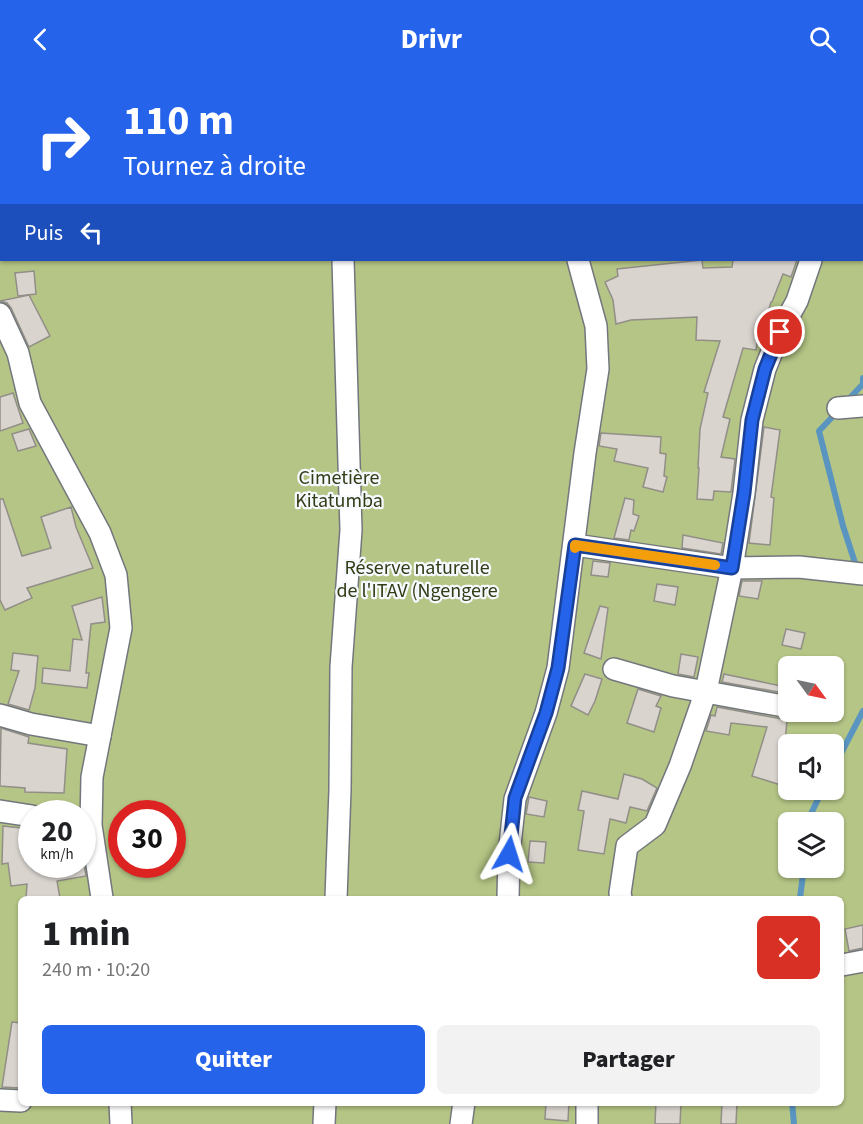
<!DOCTYPE html>
<html lang="fr">
<head>
<meta charset="utf-8">
<style>
  :root { --surface:#fff; --page:#f2f2f2; --text:#202124; --muted:#757577; --accent:#2563eb }
  body { margin:0; font-family:"Source Sans 3",sans-serif; background:var(--page); color:var(--text); height:100vh; display:flex; flex-direction:column; font-size:22px; white-space:nowrap }
  * { box-sizing:border-box; margin:0 }
  p { font-size:20px; color:var(--muted) }
  .icon { flex:none; width:33px; height:33px; fill:none; stroke:currentColor; stroke-width:2; stroke-linecap:round; stroke-linejoin:round }
  .map { position:relative; flex:1; overflow:hidden }
  .panel { position:absolute; left:18px; top:818px; width:826px; height:210px; display:flex; flex-direction:column; background:var(--surface); border-radius:9px; box-shadow:0 2px 4px #0004 }
  .panel>* { flex:none }
  .guide { position:absolute; left:0px; top:0px; width:864px; height:183px; box-shadow:0 2px 4px #0004; background:#2563eb; color:#fff; overflow:hidden }
  .needle { width:39px; rotate:123deg }
  .buttons { position:absolute; left:778px; top:578px; display:grid; gap:12px }
  .buttons a { display:grid; place-items:center; width:66px; height:66px; border-radius:9px; background:var(--surface); box-shadow:0 2px 4px #0004; font-size:30px }
  .speed { position:absolute; left:18px; top:722px; display:flex; gap:12px; font-size:30px; font-weight:700; text-align:center }
  .speed>* { display:grid; place-content:center; width:78px; height:78px; border-radius:50%; background:var(--surface); box-shadow:0 2px 4px #0004; line-height:1 }
  .speed small { font-size:15px; font-weight:400 }
  .speed .limit { border:9px solid #d22; background:#fff; color:#111 }
  .pin { position:absolute; display:grid; place-items:center; width:51px; height:51px; color:#fff; margin:-26px; border:3px solid #fff; border-radius:50%; box-shadow:0 2px 6px #0007 }
  .me { position:absolute; width:66px; margin:-33px; rotate:6deg; stroke-linejoin:round; filter:drop-shadow(0 0 4px #0008) }
  .turn { display:flex; align-items:center; gap:21px; height:126px; padding:0 24px; font-size:27px }
  .turn .icon { width:78px; height:78px; stroke-width:2.5 }
  .turn b { display:block; font-size:42px; line-height:51px }
  .then { display:flex; align-items:center; height:57px; padding:0 24px; background:#0003; gap:12px; font-size:22px }
  .round { display:grid; place-items:center; flex:none; width:63px; height:63px; border-radius:9px; background:var(--page) }
  .overview { display:flex; align-items:center; justify-content:space-between; height:102px; padding:0 24px }
  h1 { font-size:36px; font-weight:800; line-height:45px }
  .primary-button { display:flex; gap:12px; margin-top:auto; padding:12px 24px }
  .primary-button a { flex:1; height:69px; border-radius:9px; background:var(--accent); color:#fff; font-size:24px; font-weight:800; line-height:69px; text-align:center }
  .primary-button a+a { background:var(--page); color:var(--text) }
  header { display:flex; justify-content:space-between; align-items:center; height:78px; padding:0 24px; background:var(--accent); color:#fff; font-size:27px; font-weight:800 }
  .map>svg:first-child { display:block }
  .green { fill:#b4c585; fill-rule:evenodd }
  .lines { fill:none; stroke-linecap:round; stroke-linejoin:round }
  .stream { stroke:#5995c0; stroke-width:6 }
  .building { fill:#d9d4ce; stroke:#928e88; stroke-width:1.5 }
  .street-casing { stroke:#73777d; stroke-width:24 }
  .street { stroke:#fff; stroke-width:21 }
  .route-casing { stroke:#184099; stroke-width:15 }
  .route { stroke:#2563eb; stroke-width:10 }
  .slow { stroke:#f59e0b; stroke-width:10 }
  .labels { text-anchor:middle; stroke-width:4.5; stroke-linejoin:round; paint-order:stroke }
  .park-label { font-size:20px; fill:#343c16; stroke:#f6f9fe }
</style>
</head>
<body>
<header><svg class="icon" aria-label="back" viewBox="0 0 24 24"><path d="M15 5l-7 7 7 7"/></svg>Drivr<svg class="icon" aria-label="search" viewBox="0 0 24 24"><circle cx="10" cy="10" r="6"/><path d="M15 15l6 6"/></svg></header>
<div class="map">
<svg width="863" height="1046" viewBox="0 0 863 1046">
  <rect width="100%" height="100%" fill="#e8ecf2"/>
  <!-- green -->
  <path class="green" d="M0 0H863V1046H0ZM2 2H862V182H2ZM789 588H834V633H789ZM789 666H834V711H789ZM32 735H82V786H32ZM122 735H172V786H122ZM789 744H834V789H789ZM21 820H842V1024H21Z"/>
  <g class="lines">
    <!-- stream -->
    <g class="stream">
      <polyline points="846,324 863,306 863,300"/>
      <polyline points="837,334 819,353 843,448 857,491"/>
      <polyline points="834,689 863,633"/>
      <polyline points="807,744 823,711"/>
      <polyline points="800,820 804,789"/>
      <polyline points="792,1024 794,1046"/>
    </g>
  </g>
  <!-- building -->
  <g class="building">
    <polygon points="702,182 703,190 732,189 733,182 797,182 791,199 783,196 772,224 771,224 764,248 760,247 756,272 743,270 723,339 730,341 721,379 735,381 731,414 714,413 713,422 697,421 699,390 698,390 700,351 708,315 704,314 720,263 696,262 697,239 631,242 616,246 613,222 605,204 618,198 617,191"/>
    <polygon points="34,193 36,216 18,218 15,195"/>
    <polygon points="29,217 50,258 29,269 11,230 7,225 0,223"/>
    <polygon points="13,315 23,345 0,353 0,319"/>
    <polygon points="764,349 780,352 771,419 774,420 770,467 749,465"/>
    <polygon points="29,351 36,368 18,373 12,356"/>
    <polygon points="601,355 661,359 660,375 666,376 664,398 667,399 663,414 643,409 648,390 614,383 617,371 599,368"/>
    <polygon points="625,420 634,422 633,436 639,438 634,453 631,452 629,462 614,460"/>
    <polygon points="0,421 3,421 22,478 51,470 41,439 71,429 76,449 93,490 27,510 32,520 5,532 0,522"/>
    <polygon points="683,457 723,465 721,476 682,470"/>
    <polygon points="593,483 610,485 608,499 591,497"/>
    <polygon points="742,503 762,503 758,521 739,518"/>
    <polygon points="657,506 678,509 675,527 654,523"/>
    <polygon points="102,519 105,544 91,546 86,595 89,595 87,610 42,605 43,590 70,593 73,561 82,562 72,528"/>
    <polygon points="600,528 608,530 601,581 584,575"/>
    <polygon points="786,551 805,555 801,571 782,567"/>
    <polygon points="13,575 38,578 35,610 29,632 8,626 19,593 11,592"/>
    <polygon points="681,576 698,579 694,599 678,596"/>
    <polygon points="585,596 602,601 595,623 588,637 571,628"/>
    <polygon points="724,596 786,609 784,615 722,604"/>
    <polygon points="638,611 661,618 656,628 661,630 654,654 627,645"/>
    <polygon points="717,629 787,642 783,685 789,687 789,693 784,708 752,698 767,649 731,645 729,657 706,653 711,637 715,638"/>
    <polygon points="1,650 29,659 28,665 67,671 64,715 25,714 25,710 0,708"/>
    <polygon points="624,696 642,701 657,710 647,733 630,729 626,745 610,741 604,776 578,772 584,733 578,732 582,713 618,721"/>
    <polygon points="529,719 547,723 544,739 526,736"/>
    <polygon points="3,748 30,751 30,786 84,786 86,798 57,803 60,820 26,820 27,806 11,808 8,785 2,786"/>
    <polygon points="530,763 546,764 544,785 528,784"/>
    <polygon points="863,847 863,870 849,873 845,851"/>
    <polygon points="12,944 21,945 21,1010 2,1009"/>
    <polygon points="546,1024 569,1024 568,1043 545,1041"/>
    <polygon points="656,1024 681,1025 680,1046 655,1046"/>
    <polygon points="722,1024 737,1024 736,1046 721,1046"/>
  </g>
  <g class="lines">
    <!-- street casing -->
    <g class="street-casing">
      <g id="street">
        <polyline points="158,0 159,2"/>
        <polyline points="344,0 344,2"/>
        <polyline points="443,0 449,2"/>
        <polyline points="675,0 678,2"/>
        <polyline points="505,2 506,0"/>
        <polyline points="594,2 594,0"/>
        <polyline points="0,127 2,127"/>
        <polyline points="0,236 18,275 30,325 100,455 116,497 121,550 92,699 91,747 102,820"/>
        <polyline points="838,330 863,328"/>
        <polyline points="575,467 732,490 799,489 863,496"/>
        <polyline points="614,591 673,608 789,629"/>
        <polyline points="0,637 31,646 100,658"/>
        <polyline points="0,733 32,738"/>
        <polyline points="336,820 340,712 341,589 351,452 343,182"/>
        <polyline points="508,820 509,776 515,721 546,635 558,590 585,375 598,291 596,248 578,182"/>
        <polyline points="621,820 620,815 627,768 655,747 680,688 706,613 732,490 744,415 752,342 765,291 780,254 797,223 811,182"/>
        <polyline points="842,887 863,883"/>
        <polyline points="0,1022 21,1023"/>
        <polyline points="120,1024 121,1046"/>
        <polyline points="587,1024 587,1046"/>
        <polyline points="324,1046 325,1024"/>
        <polyline points="461,1046 464,1024"/>
      </g>
    </g>
    <!-- street -->
    <use href="#street" class="street"/>
  </g>
  <g class="lines">
    <!-- route casing -->
    <g class="route-casing">
      <polyline id="route" points="509,776 515,720 546,635 558,590 575,467 732,490 744,415 752,342 765,291 780,254"/>
    </g>
    <!-- route -->
    <use href="#route" class="route"/>
    <!-- slow -->
    <polyline class="slow" points="575,470 575,467 715,487"/>
  </g>
  <g class="labels">
    <!-- park labels -->
    <g class="park-label">
      <text x="339" y="406">Cimetière<tspan x="339" dy="23">Kitatumba</tspan></text>
      <text x="417" y="496">Réserve naturelle<tspan x="417" dy="23">de l'ITAV (Ngengere</tspan></text>
    </g>
  </g>
</svg>
<div class="buttons">
<a><svg class="needle" viewBox="-14 -14 28 28"><path d="M0-13l5 13h-10z" fill="#e53935"/><path d="M0 13l5-13h-10z" fill="#757577"/></svg></a>
<a><svg class="icon" aria-label="sound" viewBox="0 0 24 24"><path d="M4 9h4l5-4v14l-5-4H4zM17 9q2 3 0 6"/></svg></a>
<a><svg class="icon" aria-label="layers" viewBox="0 0 24 24"><path d="M12 4l9 5-9 5-9-5zM3 14l9 5 9-5"/></svg></a>
</div>
<div class="speed"><div>20<small>km/h</small></div><div class="limit">30</div></div>
<div class="pin" style="left:780px;top:254px;background:#d93025"><svg class="icon" aria-label="arrive" viewBox="0 0 24 24"><path d="M6 21V4h12l-3 4 3 4H6"/></svg></div>
<svg class="me" style="left:509px;top:776px" viewBox="-20 -20 40 40"><path d="M0-17L14 15 0 8-14 15z" fill="#2563eb" stroke="#fff" stroke-width="4"/></svg>
<div class="guide">
<div class="turn"><svg class="icon" aria-label="right" viewBox="0 0 24 24"><path d="M7 20v-9h11M14 6l5 5-5 5"/></svg><div><b>110 m</b>Tournez à droite</div></div>
<div class="then">Puis<svg class="icon" aria-label="left" viewBox="0 0 24 24"><path d="M17 20v-9H6M10 6l-5 5 5 5"/></svg></div>
</div>
<section class="panel">
<div class="overview"><div><h1>1 min</h1><p>240 m · 10:20</p></div><a class="round" style="background:#d93025;color:#fff"><svg class="icon" aria-label="close" viewBox="0 0 24 24"><path d="M6 6l12 12M18 6L6 18"/></svg></a></div>
<div class="primary-button"><a>Quitter</a><a>Partager</a></div>
</section>
</div>
</body>
</html>
